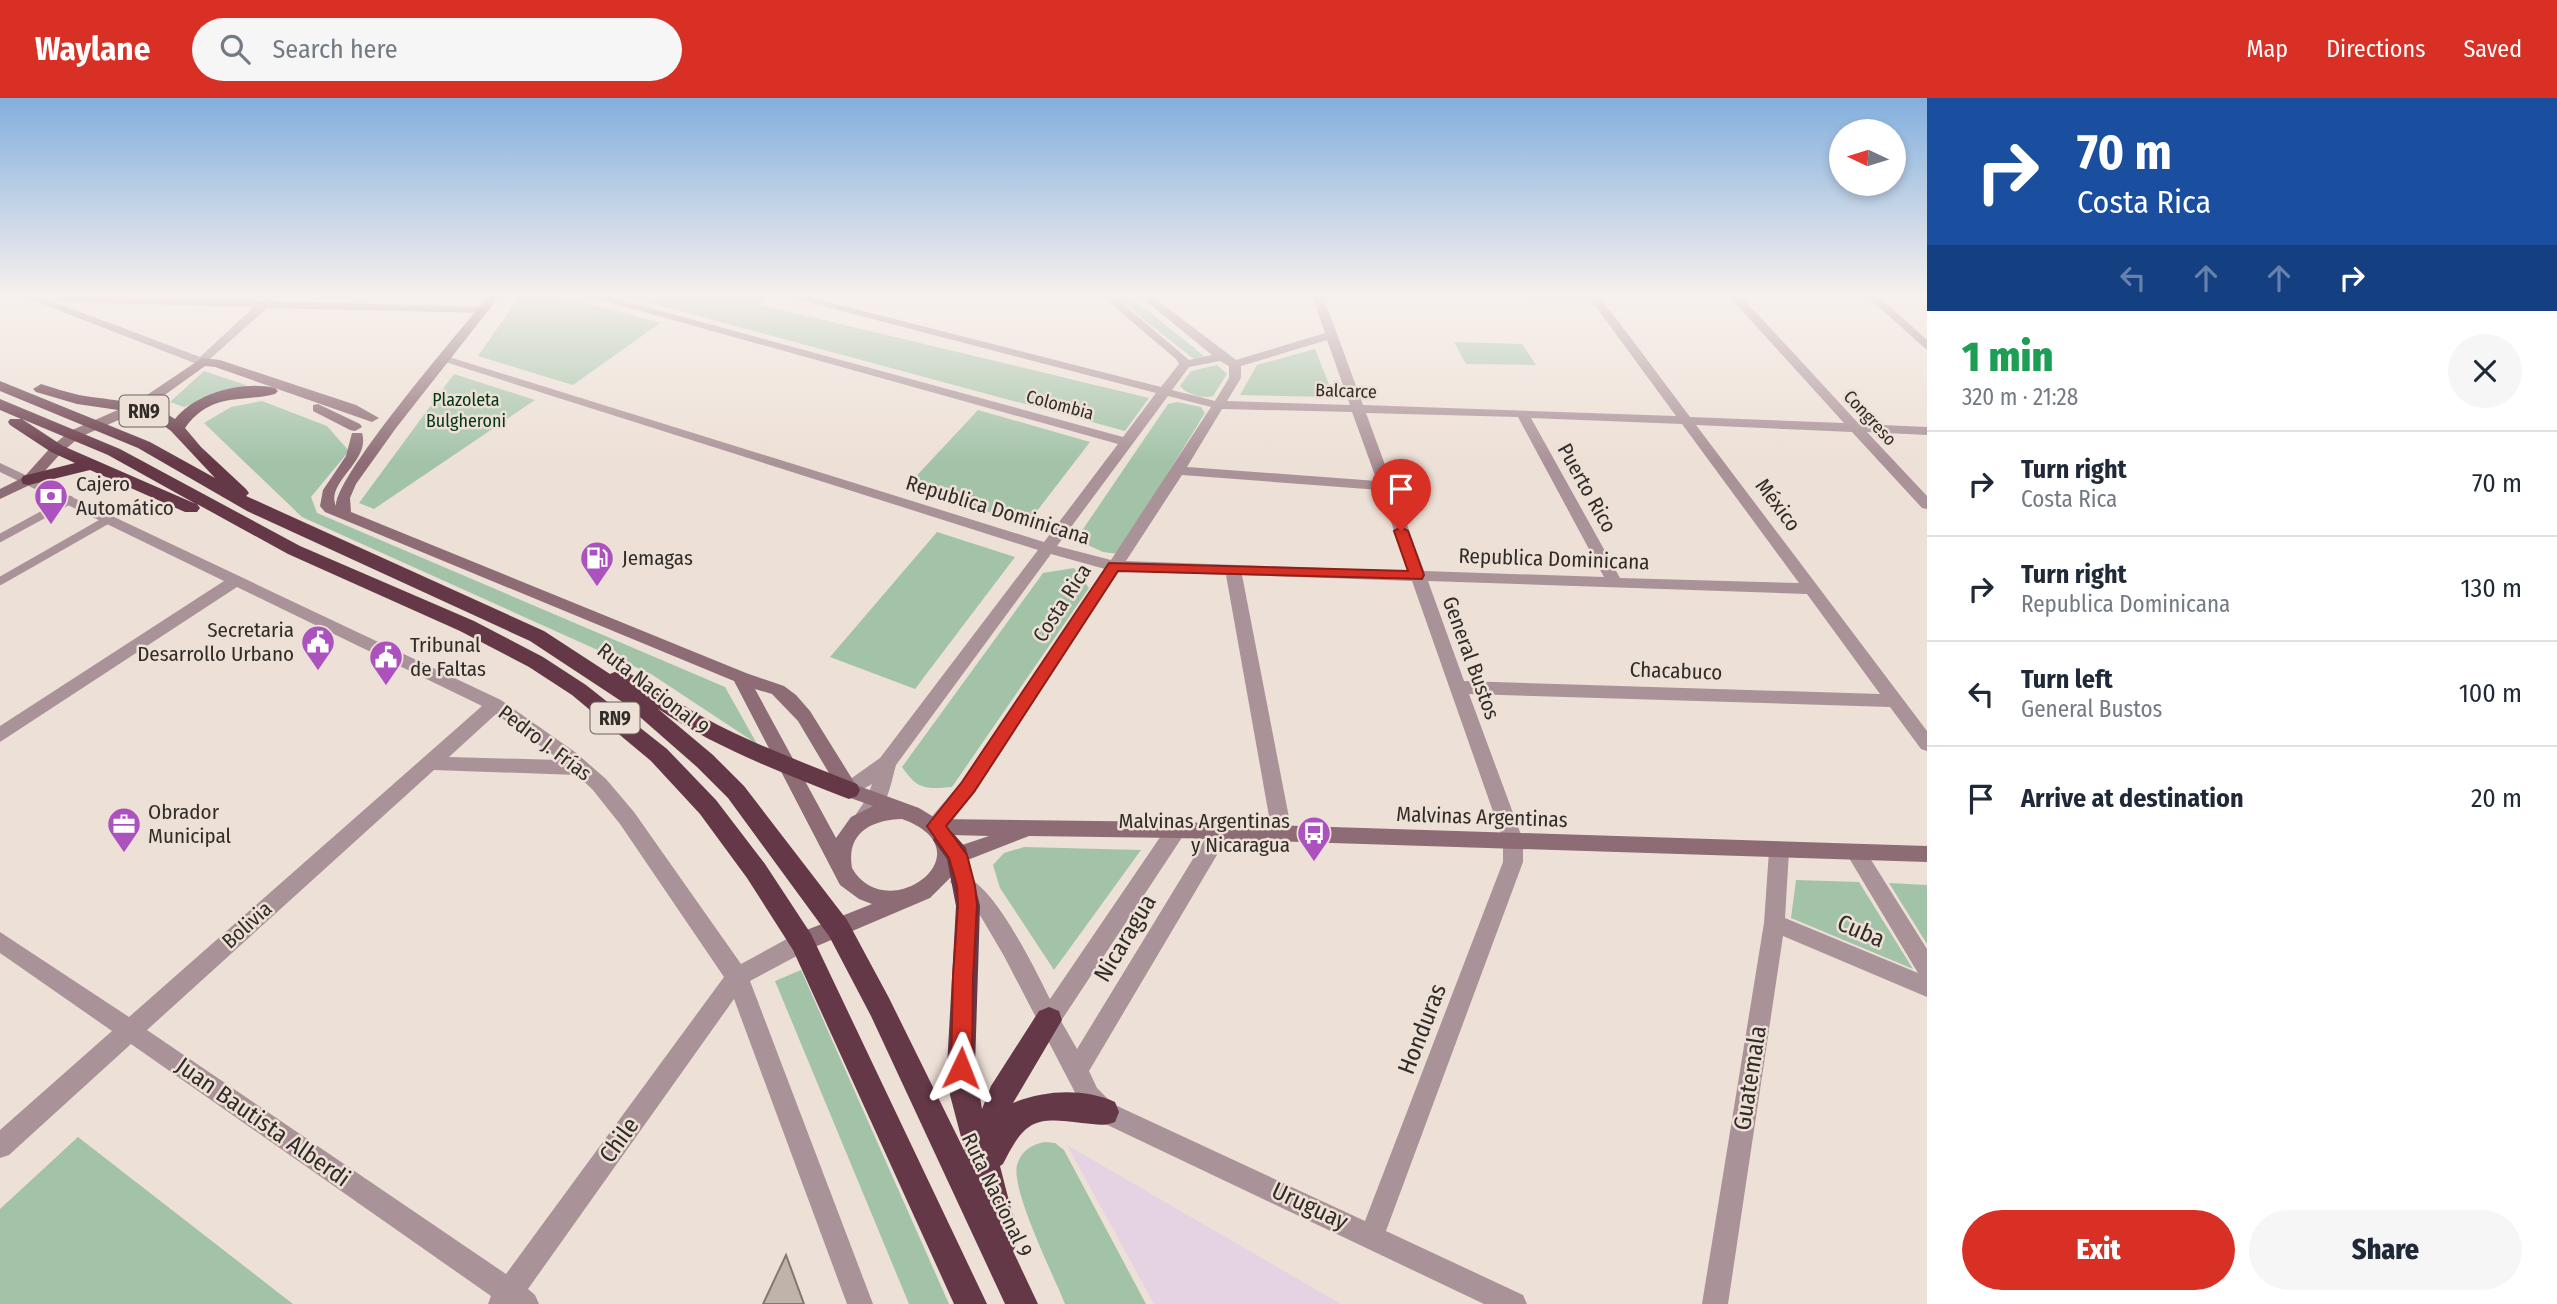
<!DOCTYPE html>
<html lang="en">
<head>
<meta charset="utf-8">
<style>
  :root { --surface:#fff; --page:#f6f6f7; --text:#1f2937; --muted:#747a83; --line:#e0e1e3; --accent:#d93025 }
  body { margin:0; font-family:"Fira Sans Condensed",sans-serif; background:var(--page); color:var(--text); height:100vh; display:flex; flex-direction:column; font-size:26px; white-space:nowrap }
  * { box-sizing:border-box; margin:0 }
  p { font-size:23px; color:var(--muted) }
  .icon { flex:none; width:38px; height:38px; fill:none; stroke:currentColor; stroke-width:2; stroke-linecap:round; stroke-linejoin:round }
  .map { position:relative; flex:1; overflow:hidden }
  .side { display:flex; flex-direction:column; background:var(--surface); width:630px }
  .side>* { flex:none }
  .hud { background:#1a4fa0; color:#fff; overflow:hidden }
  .needle { width:46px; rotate:274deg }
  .fabs { position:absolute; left:1829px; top:21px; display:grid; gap:14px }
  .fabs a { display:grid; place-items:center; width:77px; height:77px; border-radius:50%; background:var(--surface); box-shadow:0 4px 10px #0003; font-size:35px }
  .pin { position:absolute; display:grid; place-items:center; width:60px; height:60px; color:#fff; margin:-72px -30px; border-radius:50% 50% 50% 0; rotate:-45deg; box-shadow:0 0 7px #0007 }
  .pin .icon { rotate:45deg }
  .me { position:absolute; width:77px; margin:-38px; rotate:2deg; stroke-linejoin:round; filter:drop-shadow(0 0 5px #0008) }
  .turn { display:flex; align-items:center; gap:24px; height:147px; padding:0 35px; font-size:32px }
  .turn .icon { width:91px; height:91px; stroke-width:2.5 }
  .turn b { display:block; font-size:49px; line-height:60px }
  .lanes { display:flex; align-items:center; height:66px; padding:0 35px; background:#0003; justify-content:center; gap:35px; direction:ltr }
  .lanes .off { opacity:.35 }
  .round { display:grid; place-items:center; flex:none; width:74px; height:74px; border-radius:37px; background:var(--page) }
  .headline { display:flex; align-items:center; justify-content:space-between; height:119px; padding:0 35px }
  h1 { font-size:42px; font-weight:800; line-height:52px; color:#1e9e55 }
  .button { display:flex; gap:14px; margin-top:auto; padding:14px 35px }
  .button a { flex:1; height:80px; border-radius:42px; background:var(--accent); color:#fff; font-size:28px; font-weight:800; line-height:80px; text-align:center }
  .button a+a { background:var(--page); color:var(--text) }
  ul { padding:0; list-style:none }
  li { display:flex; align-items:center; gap:21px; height:105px; padding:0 35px; border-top:2px solid var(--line) }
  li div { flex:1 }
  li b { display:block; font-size:26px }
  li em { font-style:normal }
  header { display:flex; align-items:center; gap:42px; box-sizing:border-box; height:98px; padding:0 35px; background:var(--accent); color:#fff }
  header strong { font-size:33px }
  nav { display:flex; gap:38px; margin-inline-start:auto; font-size:24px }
  .search { width:490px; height:63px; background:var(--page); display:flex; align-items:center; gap:18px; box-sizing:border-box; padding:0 24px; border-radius:38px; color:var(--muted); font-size:26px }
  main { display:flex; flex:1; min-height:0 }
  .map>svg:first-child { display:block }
  .industrial { fill:#e5d3e4 }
  .green { fill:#a3c3a9 }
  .building { fill:#c0b4aa; stroke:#83776e; stroke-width:2 }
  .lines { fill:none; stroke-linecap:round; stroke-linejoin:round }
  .lane { stroke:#aa9299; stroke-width:8 }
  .street { fill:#aa9299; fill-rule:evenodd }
  .secondary { fill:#8d6c75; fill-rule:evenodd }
  .highway { fill:#653847; fill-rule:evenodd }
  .route { fill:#d93025; stroke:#8d1f18; stroke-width:2 }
  .labels { text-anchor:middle; stroke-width:5; stroke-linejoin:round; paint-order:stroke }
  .far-street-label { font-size:18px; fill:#312c28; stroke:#ede0d6 }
  .far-park-label { font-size:18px; fill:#033717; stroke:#ede0d6 }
  .shield { fill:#ede0d6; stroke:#69625c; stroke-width:2 }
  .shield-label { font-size:19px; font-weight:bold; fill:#312c28 }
  .poi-label { font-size:21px; fill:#312c28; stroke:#ede0d6; text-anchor:start }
  .street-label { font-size:21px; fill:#312c28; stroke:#ede0d6 }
  .near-street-label { font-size:24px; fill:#312c28; stroke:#ede0d6 }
</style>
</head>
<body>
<header>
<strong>Waylane</strong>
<div class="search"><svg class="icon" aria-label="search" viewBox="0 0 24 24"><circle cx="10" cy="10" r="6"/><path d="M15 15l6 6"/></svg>Search here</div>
<nav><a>Map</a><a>Directions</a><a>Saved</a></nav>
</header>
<main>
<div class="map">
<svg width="1927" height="1206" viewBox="0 0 1927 1206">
  <rect width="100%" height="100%" fill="#ede0d6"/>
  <!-- industrial -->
  <polygon class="industrial" points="1067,1047 1341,1206 1154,1206"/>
  <!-- green -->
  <g class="green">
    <polygon points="522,195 550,195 660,225 573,287 478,258"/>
    <polygon points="613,195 765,195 761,207 1149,300 1125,333"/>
    <polygon points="1110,195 1126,195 1204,258 1194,261"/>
    <polygon points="1454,244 1522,246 1536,267 1466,266"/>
    <polygon points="1315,251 1334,299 1240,297 1257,267"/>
    <path d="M1217 267 1227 276 1213 298C1202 301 1188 297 1180 288L1191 273Z"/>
    <polygon points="204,273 246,287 184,309 170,304"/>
    <polygon points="454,276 535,302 374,411 359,405"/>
    <polygon points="262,303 327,328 349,353 311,399 317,415 725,589 757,646 651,576 302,419 204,325 231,309"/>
    <polygon points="1177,304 1201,309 1205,315 1118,456 1103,454 1079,443 1079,437 1168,306"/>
    <polygon points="978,312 1090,344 1027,426 907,388"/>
    <polygon points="937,434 1015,459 915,591 830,559"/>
    <path d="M1074 470 1089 490 952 689C925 691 918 692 902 669L1043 475Z"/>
    <polygon points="1024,749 1141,752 1054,872 1000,790 993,767 1004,755"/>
    <polygon points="1796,782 1859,784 1913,871 1791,820"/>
    <polygon points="1889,785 1927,787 1927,846"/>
    <polygon points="801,872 949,1206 909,1206 775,883"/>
    <polygon points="78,1039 293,1206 0,1206 0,1111"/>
    <path d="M1045 1044 1055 1045 1064 1052 1146 1206H1065C1054 1178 1011 1093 1017 1067 1021 1053 1032 1046 1045 1044Z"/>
  </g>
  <!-- building -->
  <polygon class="building" points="786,1157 804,1206 763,1206"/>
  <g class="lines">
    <!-- lane -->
    <g class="lane">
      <polyline points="0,440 70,402"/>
      <polyline points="0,483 109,421"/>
    </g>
    <!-- street -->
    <g class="street">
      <polygon points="14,195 30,195 200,259 254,209 59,204 53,201 59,198 262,203 269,199 274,203 485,209 491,212 485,215 267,210 202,268"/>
      <path d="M576 195H595L1123 339 1156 295 773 195H793L1161 289 1179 266 1176 261 1098 195H1110L1189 262 1212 257 1136 195H1148L1236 262 1325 235 1311 195H1322L1363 307 1676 318 1591 202 1494 198 1489 195H1597L1690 319 1844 325 1726 195H1738L1859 326 1927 329V337L1867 334 1927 398V411L1922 410 1852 334 1696 327 1927 633V653L1921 651 1890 609 1469 596 1523 742V764L1386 1133 1523 1197 1527 1206H1484L1097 1022 1081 1006 1004 858 977 812 950 784 953 778C986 766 1037 876 1050 901L1169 726 1176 724 1183 726 1186 732 1183 738 1061 923 1077 951 1213 728 1220 726 1227 728 1230 734 1227 740 1089 973 1097 990 1113 1006 1365 1123 1503 764V742L1412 483 1242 477 1292 735 1289 741 1282 743 1275 741 1272 735 1226 477 1119 473 975 694 943 734 936 736 929 734 926 728 929 722 961 684 1105 471 1051 456 896 667C891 684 884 730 859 721L856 716 867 700 872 686 849 699 842 697 840 692 842 687 880 660 1038 452 439 262 449 259 1044 444 1118 346ZM1327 242 1350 307 1227 303 1241 280V268ZM1220 263 1229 268V280L1215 303 1172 292 1189 269ZM1168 298 1211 309 1111 462 1057 448ZM1222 311 1352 314 1377 383 1187 369ZM1366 315 1518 319 1604 479 1424 473ZM1531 320 1682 326 1799 485 1620 480ZM1182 377 1380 392 1408 473 1126 463ZM1428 483 1807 496 1880 596 1464 583Z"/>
      <polygon points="1863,195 1875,195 1927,242 1927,252"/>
      <path d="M0 365 501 602 575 654 606 681 634 714 741 866 794 837 802 835 810 837 813 844 810 851 750 883 873 1206H847L734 901 528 1191 535 1197 539 1206H488L491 1198 131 946 9 1057 0 1060V1032L112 933 0 855V834L129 919 482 608 237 489 0 644V628L224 483 0 374ZM496 616 560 662 449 659ZM434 672 577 677 592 691 620 726 724 879 506 1176 147 932Z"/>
      <polygon points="1779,745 1786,747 1789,753 1785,820 1918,875 1846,755 1849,749 1856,747 1863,749 1927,851 1927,899 1783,838 1728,1206 1702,1206 1764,825 1769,753 1772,747"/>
    </g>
    <!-- secondary -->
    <g class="secondary">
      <path d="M491 195H502L396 330 356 386 350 400 351 414 746 575 784 588 796 597 810 613 856 687 919 710 937 721 1176 724 1927 748V764L1176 740 1029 738 965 763 954 770 951 779 930 800 810 851 802 853 794 851 791 844 794 837 872 806 859 801 840 787 734 583 325 414 320 408 323 392 346 358 352 335H362C371 363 325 384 336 408 335 377 464 228 491 195ZM755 591 772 596 798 623 842 697 873 708 851 719 836 740ZM902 721C991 753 887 831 852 770 846 735 871 722 902 721ZM951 737 989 738 956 749Z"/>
      <polygon points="202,260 220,262 356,307 379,320 372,324 215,269 205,268 148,309 80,339 62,354 34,385 0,401 0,391 24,379 52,348 70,333 138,303"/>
      <polygon points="318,306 360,326 362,329 355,333 350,332 313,313 313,307"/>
    </g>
    <!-- highway -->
    <g class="highway">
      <path d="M0 283 150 344 215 380 171 333 156 322 132 314 77 306 36 294 33 291 41 286C54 290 66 294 79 297 111 303 148 302 175 321 195 295 244 282 275 290L278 293 275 296C239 305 211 294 185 330L201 349 246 391 249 395 246 398 544 533 610 576 619 572C650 581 675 604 703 619 752 646 805 665 857 686L860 692 857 698 849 701 841 698C778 673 714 649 657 610L713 657 744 688 847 822 889 900 965 1054 950 997 947 969 956 808 947 761 933 742 937 735 945 732 953 735 966 750 980 808 975 969 982 1011 991 988 1039 913 1049 909 1059 913 1062 922 1013 1005C1045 992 1083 990 1115 1004L1119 1014 1115 1024C1103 1029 1095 1026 1082 1025 1033 1018 1025 1023 1003 1066L1000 1068 1019 1142 1013 1153 1038 1206H1005L871 918 829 838 728 700 697 669 624 605 530 543 247 413 138 350 0 293Z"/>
      <path d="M0 301 120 351 300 448 474 523 543 559 586 587 667 651 716 702 765 766 811 836 987 1206H954L793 852 747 780 700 716 651 663 572 597 529 569 460 533 288 456 197 406 200 410 197 414H185L90 372 29 387 23 386 21 382 23 378 75 365 51 354 10 327 8 324 10 321H21L0 312ZM22 321 108 357 196 406 63 348Z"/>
    </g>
  </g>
  <!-- sky -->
  <linearGradient id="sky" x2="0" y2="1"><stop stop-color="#83afde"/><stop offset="0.54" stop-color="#f7f1ed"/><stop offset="1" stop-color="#f7f1ed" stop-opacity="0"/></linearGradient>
  <rect width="1927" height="364" fill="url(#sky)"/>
  <!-- route -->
  <polygon class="route" points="1401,429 1408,433 1424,477 1422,481 1118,473 974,694 946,728 967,757 975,788 977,807 973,879 972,970 969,977 961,980 954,977 951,970 953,879 958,807 957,788 949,760 927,728 962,684 1109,465 1408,473 1394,433"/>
  <!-- icons -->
  <defs>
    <g id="bank-pin" transform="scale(1.75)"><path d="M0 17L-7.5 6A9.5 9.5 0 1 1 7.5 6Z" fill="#ac52be" stroke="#ede0d6"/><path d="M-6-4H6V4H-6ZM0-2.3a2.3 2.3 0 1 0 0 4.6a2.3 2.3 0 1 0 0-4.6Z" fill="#fff"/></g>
    <g id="fuel-pin" transform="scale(1.75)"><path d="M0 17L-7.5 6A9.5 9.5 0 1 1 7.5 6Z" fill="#ac52be" stroke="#ede0d6"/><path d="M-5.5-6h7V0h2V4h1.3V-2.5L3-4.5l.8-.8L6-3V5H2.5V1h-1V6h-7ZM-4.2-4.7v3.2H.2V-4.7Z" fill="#fff"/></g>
    <g id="civic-pin" transform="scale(1.75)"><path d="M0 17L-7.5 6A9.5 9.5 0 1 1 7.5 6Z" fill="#ac52be" stroke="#ede0d6"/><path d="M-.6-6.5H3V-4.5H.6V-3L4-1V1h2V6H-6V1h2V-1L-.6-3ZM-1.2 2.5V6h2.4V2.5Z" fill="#fff"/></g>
    <g id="office-pin" transform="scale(1.75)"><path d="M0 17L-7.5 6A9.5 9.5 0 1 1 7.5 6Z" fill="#ac52be" stroke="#ede0d6"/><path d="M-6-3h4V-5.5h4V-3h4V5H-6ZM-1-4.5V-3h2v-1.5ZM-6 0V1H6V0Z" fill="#fff"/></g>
    <g id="bus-pin" transform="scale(1.75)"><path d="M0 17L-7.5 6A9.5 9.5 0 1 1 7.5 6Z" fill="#ac52be" stroke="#ede0d6"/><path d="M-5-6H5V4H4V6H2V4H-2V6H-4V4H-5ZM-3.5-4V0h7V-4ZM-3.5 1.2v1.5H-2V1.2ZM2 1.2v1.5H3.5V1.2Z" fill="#fff"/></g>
  </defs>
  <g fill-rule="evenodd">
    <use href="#bank-pin" x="51" y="398"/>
    <use href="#fuel-pin" x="597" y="460"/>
    <use href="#civic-pin" x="318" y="544"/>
    <use href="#civic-pin" x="386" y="559"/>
    <use href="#office-pin" x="124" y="726"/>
    <use href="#bus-pin" x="1314" y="735"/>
  </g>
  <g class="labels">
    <!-- far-street labels -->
    <g class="far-street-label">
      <text transform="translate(1346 293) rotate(2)" y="6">Balcarce</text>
      <text transform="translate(1060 307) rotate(15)" y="6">Colombia</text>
      <text transform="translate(1870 320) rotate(47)" y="6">Congreso</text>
    </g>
    <!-- far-park labels -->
    <g class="far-park-label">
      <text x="466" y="308">Plazoleta<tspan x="466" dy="21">Bulgheroni</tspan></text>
    </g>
    <!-- shield labels -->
    <g class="shield">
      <rect x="119.5" y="297.5" width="49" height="31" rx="5"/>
      <rect x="590.5" y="604.5" width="49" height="31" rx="5"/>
    </g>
    <g class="shield-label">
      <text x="144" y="320">RN9</text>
      <text x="615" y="627">RN9</text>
    </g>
    <!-- poi labels -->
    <g class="poi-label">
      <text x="76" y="393">Cajero<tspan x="76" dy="24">Automático</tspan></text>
      <text x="622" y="467">Jemagas</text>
      <text x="294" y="539" text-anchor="end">Secretaria<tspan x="294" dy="24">Desarrollo Urbano</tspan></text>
      <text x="410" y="554">Tribunal<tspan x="410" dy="24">de Faltas</tspan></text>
      <text x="148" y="721">Obrador<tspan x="148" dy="24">Municipal</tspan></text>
      <text x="1290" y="730" text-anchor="end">Malvinas Argentinas<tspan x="1290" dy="24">y Nicaragua</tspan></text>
    </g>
    <!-- street labels -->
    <g class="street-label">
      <text transform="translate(1587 390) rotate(61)" y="7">Puerto Rico</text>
      <text transform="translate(1778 407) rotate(53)" y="7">México</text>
      <text transform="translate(998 412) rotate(17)" y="7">Republica Dominicana</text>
      <text transform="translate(1554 461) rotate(2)" y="7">Republica Dominicana</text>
      <text transform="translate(1062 505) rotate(-57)" y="7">Costa Rica</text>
      <text transform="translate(1471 560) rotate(70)" y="7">General Bustos</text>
      <text transform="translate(1676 573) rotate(2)" y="7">Chacabuco</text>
      <text transform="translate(653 591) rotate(38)" y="7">Ruta Nacional 9</text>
      <text transform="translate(545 645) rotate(37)" y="7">Pedro J. Frías</text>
      <text transform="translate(1482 719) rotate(2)" y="7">Malvinas Argentinas</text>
      <text transform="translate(247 827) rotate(-42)" y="7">Bolivia</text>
      <text transform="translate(997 1097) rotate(64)" y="7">Ruta Nacional 9</text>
    </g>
    <!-- near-street labels -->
    <g class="near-street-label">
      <text transform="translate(1861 833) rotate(23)" y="8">Cuba</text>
      <text transform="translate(1125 840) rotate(-59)" y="8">Nicaragua</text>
      <text transform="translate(1422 931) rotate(-69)" y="8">Honduras</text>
      <text transform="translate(1750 980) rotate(-81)" y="8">Guatemala</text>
      <text transform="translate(263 1024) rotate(35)" y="8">Juan Bautista Alberdi</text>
      <text transform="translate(619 1042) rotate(-54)" y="8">Chile</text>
      <text transform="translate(1310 1108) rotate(25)" y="8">Uruguay</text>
    </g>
  </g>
</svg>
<div class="fabs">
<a><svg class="needle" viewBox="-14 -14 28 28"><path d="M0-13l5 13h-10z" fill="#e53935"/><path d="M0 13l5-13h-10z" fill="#747a83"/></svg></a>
</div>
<div class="pin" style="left:1401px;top:433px;background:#d93025"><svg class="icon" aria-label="arrive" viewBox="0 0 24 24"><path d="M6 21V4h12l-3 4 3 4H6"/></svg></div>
<svg class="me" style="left:961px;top:970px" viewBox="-20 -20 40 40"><path d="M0-17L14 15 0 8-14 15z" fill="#d93025" stroke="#fff" stroke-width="4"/></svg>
</div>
<section class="side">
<div class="hud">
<div class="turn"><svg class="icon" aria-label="right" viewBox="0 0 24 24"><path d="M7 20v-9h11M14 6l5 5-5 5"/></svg><div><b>70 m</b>Costa Rica</div></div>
<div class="lanes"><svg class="icon off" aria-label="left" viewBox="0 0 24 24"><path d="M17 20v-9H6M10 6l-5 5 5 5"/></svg><svg class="icon off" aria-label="ahead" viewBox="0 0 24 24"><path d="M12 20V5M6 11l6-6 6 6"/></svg><svg class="icon off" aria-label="ahead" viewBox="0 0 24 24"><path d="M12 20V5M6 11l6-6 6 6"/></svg><svg class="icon" aria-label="right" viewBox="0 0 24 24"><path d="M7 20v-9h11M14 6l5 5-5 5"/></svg></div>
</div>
<div class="headline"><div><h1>1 min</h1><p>320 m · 21:28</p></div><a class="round"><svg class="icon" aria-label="close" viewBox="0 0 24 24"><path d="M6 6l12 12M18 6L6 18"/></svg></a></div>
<ul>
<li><svg class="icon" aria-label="right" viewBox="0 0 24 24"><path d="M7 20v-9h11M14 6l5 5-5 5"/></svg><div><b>Turn right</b><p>Costa Rica</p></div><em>70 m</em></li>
<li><svg class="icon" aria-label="right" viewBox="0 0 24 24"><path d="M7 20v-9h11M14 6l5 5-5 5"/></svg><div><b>Turn right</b><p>Republica Dominicana</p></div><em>130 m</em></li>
<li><svg class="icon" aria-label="left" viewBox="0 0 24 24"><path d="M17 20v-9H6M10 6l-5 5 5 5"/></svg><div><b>Turn left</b><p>General Bustos</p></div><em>100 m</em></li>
<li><svg class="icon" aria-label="arrive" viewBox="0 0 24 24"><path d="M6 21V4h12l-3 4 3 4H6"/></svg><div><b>Arrive at destination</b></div><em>20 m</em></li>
</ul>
<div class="button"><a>Exit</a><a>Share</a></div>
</section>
</main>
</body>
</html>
